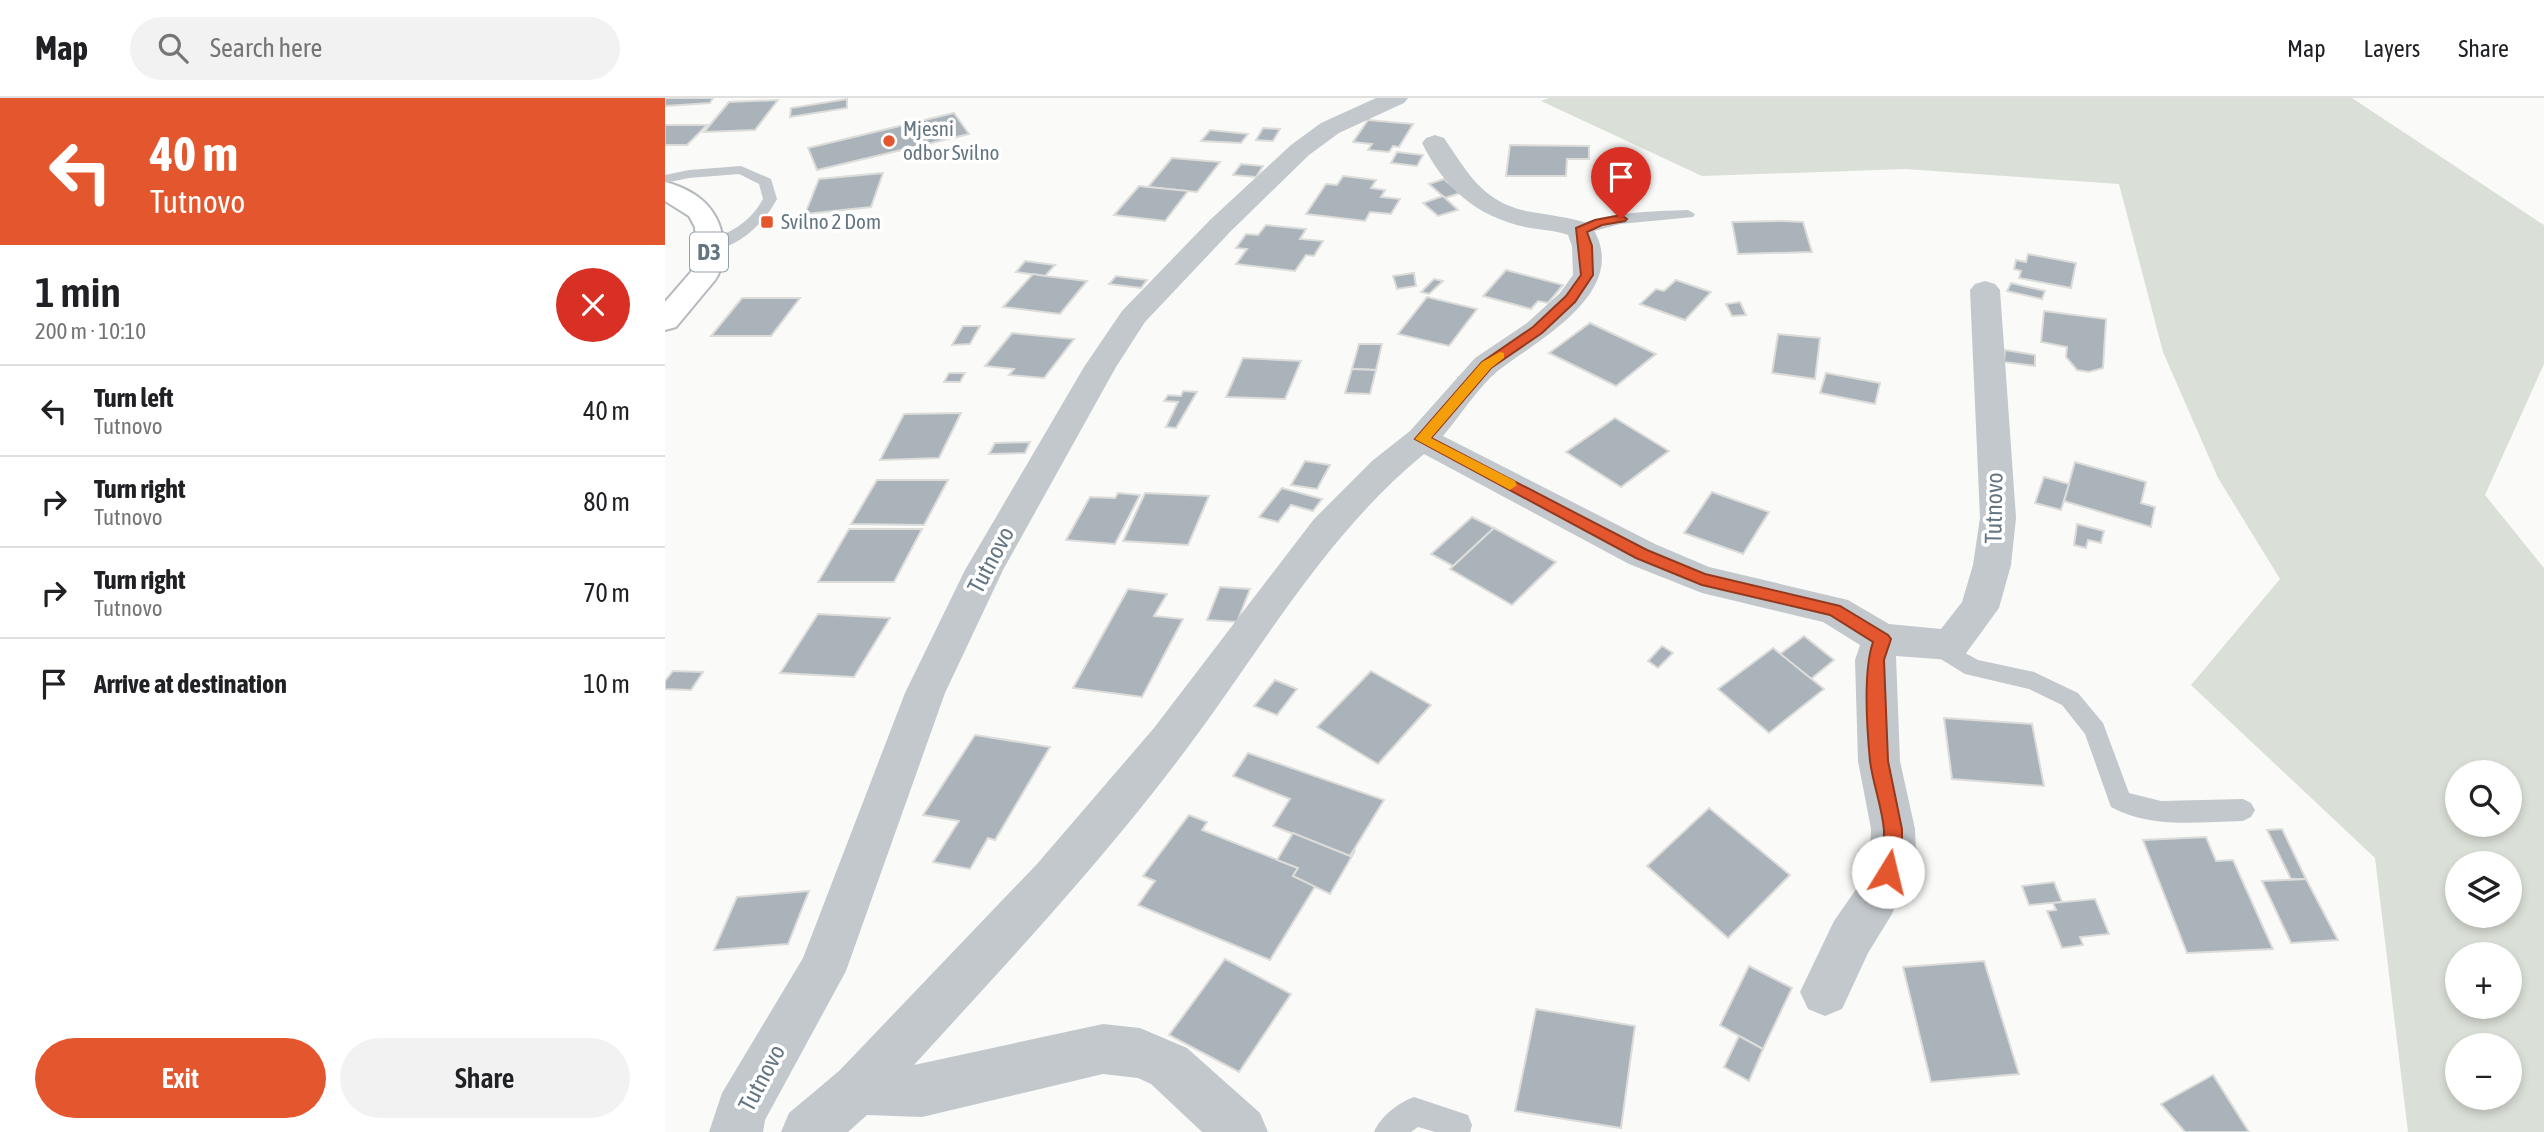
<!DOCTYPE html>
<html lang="en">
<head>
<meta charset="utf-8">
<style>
  :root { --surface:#fff; --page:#f2f2f2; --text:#202124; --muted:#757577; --line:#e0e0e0; --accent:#e4572e }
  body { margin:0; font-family:"Asap Condensed",sans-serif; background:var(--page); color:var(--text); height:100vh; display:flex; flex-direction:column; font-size:26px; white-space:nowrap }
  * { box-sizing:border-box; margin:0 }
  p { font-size:23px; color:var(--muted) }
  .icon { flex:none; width:38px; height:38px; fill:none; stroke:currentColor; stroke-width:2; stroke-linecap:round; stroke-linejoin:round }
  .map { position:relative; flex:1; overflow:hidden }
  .details { display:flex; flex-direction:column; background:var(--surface); width:665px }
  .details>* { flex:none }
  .hud { background:#e4572e; color:#fff; overflow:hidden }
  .tools { position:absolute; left:1780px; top:662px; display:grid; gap:14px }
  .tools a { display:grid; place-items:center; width:77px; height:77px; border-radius:50%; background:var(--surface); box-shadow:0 4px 10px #0003; font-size:35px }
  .pin { position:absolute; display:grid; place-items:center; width:60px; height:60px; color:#fff; margin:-72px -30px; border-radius:50% 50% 50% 0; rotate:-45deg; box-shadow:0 0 7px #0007 }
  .pin .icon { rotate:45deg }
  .me { position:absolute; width:77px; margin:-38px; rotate:9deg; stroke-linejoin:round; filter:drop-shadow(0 0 5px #0008) }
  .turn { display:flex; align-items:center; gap:24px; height:147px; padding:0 35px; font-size:32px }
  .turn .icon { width:91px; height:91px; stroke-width:2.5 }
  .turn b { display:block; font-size:49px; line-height:60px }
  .round { display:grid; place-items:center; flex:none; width:74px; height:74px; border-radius:37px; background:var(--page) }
  .head { display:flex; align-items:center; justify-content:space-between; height:119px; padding:0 35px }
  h1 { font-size:42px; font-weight:600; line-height:52px }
  .button { display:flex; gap:14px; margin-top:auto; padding:14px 35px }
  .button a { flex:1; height:80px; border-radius:42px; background:var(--accent); color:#fff; font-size:28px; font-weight:600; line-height:80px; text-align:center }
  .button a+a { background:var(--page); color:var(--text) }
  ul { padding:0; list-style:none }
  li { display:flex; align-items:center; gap:21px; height:91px; padding:0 35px; border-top:2px solid var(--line) }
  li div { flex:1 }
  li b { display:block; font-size:26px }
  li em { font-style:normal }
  header { display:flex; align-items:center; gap:42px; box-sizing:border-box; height:98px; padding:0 35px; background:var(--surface); border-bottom:2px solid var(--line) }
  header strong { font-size:33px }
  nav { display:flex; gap:38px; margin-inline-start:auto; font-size:24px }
  .search { width:490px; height:63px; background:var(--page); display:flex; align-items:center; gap:18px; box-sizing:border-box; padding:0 24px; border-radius:38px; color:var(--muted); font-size:26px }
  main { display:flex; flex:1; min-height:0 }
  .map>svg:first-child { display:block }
  .green { fill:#dadfd7; fill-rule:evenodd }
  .building { fill:#aab3b9; stroke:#dcdcda; stroke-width:2 }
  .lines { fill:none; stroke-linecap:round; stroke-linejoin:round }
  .primary-casing { stroke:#b5babe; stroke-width:4 }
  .lane { fill:#c3c8cc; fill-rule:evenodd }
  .street { fill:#c3c8cc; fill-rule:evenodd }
  .primary { fill:#fff; fill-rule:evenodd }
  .route { fill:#e4572e; stroke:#94391e; stroke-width:2 }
  .slow { fill:#f59e0b }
  .poi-dot { fill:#e4572e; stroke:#fff; stroke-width:2.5 }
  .labels { text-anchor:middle; stroke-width:7; stroke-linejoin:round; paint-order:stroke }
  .far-poi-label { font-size:21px; fill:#657683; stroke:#fff; text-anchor:start }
  .shield { fill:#fff; stroke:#939fa8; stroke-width:2 }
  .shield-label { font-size:23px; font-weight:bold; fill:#657683 }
  .street-label { font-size:24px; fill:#657683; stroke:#fff }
</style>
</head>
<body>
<header>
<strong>Map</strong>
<div class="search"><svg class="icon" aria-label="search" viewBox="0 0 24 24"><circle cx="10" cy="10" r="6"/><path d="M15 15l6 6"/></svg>Search here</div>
<nav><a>Map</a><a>Layers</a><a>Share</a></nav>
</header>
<main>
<section class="details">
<div class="hud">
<div class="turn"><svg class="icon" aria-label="left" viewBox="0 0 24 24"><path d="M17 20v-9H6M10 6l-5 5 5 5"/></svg><div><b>40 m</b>Tutnovo</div></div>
</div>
<div class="head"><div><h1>1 min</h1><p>200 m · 10:10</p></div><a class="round" style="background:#d93025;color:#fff"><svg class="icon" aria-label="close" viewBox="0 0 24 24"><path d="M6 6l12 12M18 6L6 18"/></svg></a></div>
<ul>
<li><svg class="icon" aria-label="left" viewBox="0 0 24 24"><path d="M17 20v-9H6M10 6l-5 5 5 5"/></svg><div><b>Turn left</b><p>Tutnovo</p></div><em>40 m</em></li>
<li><svg class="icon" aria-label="right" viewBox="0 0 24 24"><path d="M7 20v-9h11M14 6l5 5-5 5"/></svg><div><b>Turn right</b><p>Tutnovo</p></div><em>80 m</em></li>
<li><svg class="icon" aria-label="right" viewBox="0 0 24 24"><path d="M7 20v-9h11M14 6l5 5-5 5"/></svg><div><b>Turn right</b><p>Tutnovo</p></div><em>70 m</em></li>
<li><svg class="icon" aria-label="arrive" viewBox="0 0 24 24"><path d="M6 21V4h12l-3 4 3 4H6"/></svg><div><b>Arrive at destination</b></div><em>10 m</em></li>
</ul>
<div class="button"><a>Exit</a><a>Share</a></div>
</section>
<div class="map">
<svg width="1879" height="1034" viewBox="0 0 1879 1034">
  <rect width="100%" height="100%" fill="#fafaf8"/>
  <!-- green -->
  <path class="green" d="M884 0H1687L1879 127V266L1820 397 1879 470V1034H1743L1710 760 1526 587 1615 481 1553 380 1498 254 1454 86 1240 71 1037 78 876 3ZM1792 674H1844V726H1792ZM1792 765H1844V817H1792ZM1792 856H1844V908H1792ZM1792 947H1844V999H1792Z"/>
  <!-- building -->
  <g class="building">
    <polygon points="0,0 48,0 45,5 0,8"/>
    <polygon points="182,1 182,10 125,19 126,10"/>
    <polygon points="113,2 90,32 39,34 64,4"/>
    <polygon points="289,15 304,36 152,72 143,50"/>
    <polygon points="703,22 748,26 734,49 728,48 724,54 703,52 707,46 688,44"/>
    <polygon points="0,27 42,27 22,47 0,47"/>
    <polygon points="598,30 615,31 608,43 591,42"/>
    <polygon points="545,32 583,36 576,45 536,43"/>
    <polygon points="845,47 924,48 924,61 902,61 901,78 841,78"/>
    <polygon points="732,54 758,57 752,68 726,65"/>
    <polygon points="507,60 555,64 532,94 483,89"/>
    <polygon points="576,66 598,68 591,79 568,77"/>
    <polygon points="218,75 206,109 140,116 154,81"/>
    <polygon points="678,78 711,82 706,90 720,92 716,99 735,101 726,116 705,114 700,123 641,116 661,86 672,87"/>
    <polygon points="779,81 795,95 780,100 764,86"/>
    <polygon points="474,88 483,89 523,93 500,123 449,117"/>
    <polygon points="778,98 793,112 773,118 758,105"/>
    <polygon points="1118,123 1138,124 1147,154 1073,156 1067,124"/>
    <polygon points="601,127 641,131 635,141 658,143 649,158 641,157 630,173 571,166 582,151 571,150 581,136 593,137"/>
    <polygon points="1363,156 1411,165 1406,190 1354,180 1356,173 1349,171 1351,162 1361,164"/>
    <polygon points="360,163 390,167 380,178 351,174"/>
    <polygon points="841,172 898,187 883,205 873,203 866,211 818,198"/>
    <polygon points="749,175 751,188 732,191 728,178"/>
    <polygon points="368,176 380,178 422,183 395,216 338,209"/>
    <polygon points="451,178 482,182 476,190 444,186"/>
    <polygon points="769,181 778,183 764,196 756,194"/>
    <polygon points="1011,182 1046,194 1020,222 975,206 991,191 999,193"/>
    <polygon points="1346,185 1380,193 1377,201 1342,193"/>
    <polygon points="762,199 812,211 784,248 733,236"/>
    <polygon points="77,200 135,200 106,238 46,238"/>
    <polygon points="1075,204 1081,217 1067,218 1061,206"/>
    <polygon points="1379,213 1441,221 1438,270 1424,274 1412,272 1401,259 1402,249 1376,244"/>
    <polygon points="925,225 991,256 951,288 884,255"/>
    <polygon points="298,228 315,228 305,246 287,247"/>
    <polygon points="347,235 409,241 379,280 344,277 349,271 320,268"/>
    <polygon points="1113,236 1155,240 1150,281 1107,275"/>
    <polygon points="694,246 717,246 711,272 687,271"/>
    <polygon points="1340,252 1370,257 1370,268 1339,264"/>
    <polygon points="578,260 636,263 620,301 561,299"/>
    <polygon points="687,271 711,272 705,296 680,295"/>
    <polygon points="284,275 300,275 295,284 279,284"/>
    <polygon points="1161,275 1215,285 1210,306 1155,295"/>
    <polygon points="518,293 532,294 511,330 501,329 513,304 499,303 503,297 516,298"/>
    <polygon points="296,315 274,360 215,362 239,316"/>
    <polygon points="950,320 1004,353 956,389 901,354"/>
    <polygon points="365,344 360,355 324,356 330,345"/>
    <polygon points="640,363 665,367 652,391 626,387"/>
    <polygon points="1410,364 1481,384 1476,405 1490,409 1486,429 1399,403"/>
    <polygon points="1379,379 1404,386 1396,412 1370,405"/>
    <polygon points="212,382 283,382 259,427 186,426"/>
    <polygon points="617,390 657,401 648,413 626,407 613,424 594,419"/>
    <polygon points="1047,394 1104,414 1078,456 1019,435"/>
    <polygon points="453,395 475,397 450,446 401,442 425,399 450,400"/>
    <polygon points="480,395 544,398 523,447 458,443"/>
    <polygon points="807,419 829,430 788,468 766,456"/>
    <polygon points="1412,426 1439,433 1436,445 1423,442 1421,450 1409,447"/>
    <polygon points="829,430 891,464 847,507 785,471"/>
    <polygon points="184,431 257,431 229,484 153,484"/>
    <polygon points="555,489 585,491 572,524 542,522"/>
    <polygon points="463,491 502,496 489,518 518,521 477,599 408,590"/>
    <polygon points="153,516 225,520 189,579 115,575"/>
    <polygon points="1139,538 1169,562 1146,581 1115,556"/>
    <polygon points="997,548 1008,555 993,570 983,563"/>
    <polygon points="1108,550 1159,591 1104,635 1053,591"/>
    <polygon points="8,573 38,574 26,592 0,591 0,583"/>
    <polygon points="706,573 766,607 713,666 652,629"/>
    <polygon points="610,582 632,591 612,617 589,608"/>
    <polygon points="1279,620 1367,626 1379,688 1287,681"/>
    <polygon points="310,637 385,649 330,742 323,740 305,771 268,764 294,723 258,717"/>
    <polygon points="583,655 719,702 685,758 608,728 625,701 568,678"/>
    <polygon points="1044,710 1125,777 1063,840 982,768"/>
    <polygon points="524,717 542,724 537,732 633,770 628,778 651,787 605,862 473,807 490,783 478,778"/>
    <polygon points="1617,731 1641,781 1626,781 1602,732"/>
    <polygon points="628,735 685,758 689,752 690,753 665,796 628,778 633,770 612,762"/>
    <polygon points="1541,739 1551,763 1568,762 1608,851 1522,855 1478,742"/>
    <polygon points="1641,781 1673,842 1626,845 1597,783"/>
    <polygon points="1389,784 1397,804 1364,807 1357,788"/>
    <polygon points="144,793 123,846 49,852 72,799"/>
    <polygon points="1430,801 1444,836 1415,839 1418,847 1397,850 1382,813 1391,812 1388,805"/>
    <polygon points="560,861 626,896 574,974 504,937"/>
    <polygon points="1319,863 1354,976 1266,984 1238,869"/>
    <polygon points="1084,868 1127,890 1098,951 1055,927"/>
    <polygon points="871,911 970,928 956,1030 850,1013"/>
    <polygon points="1074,938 1098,951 1084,983 1059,969"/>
    <polygon points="1548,977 1584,1034 1520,1034 1496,1006"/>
  </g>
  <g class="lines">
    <!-- primary casing -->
    <g class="primary-casing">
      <path id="primary" d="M0 84C39 94 63 120 57 161 56 169 55 175 50 182L11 229 0 232V204L26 174 31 147 30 129 24 118 0 103Z"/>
    </g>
    <!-- lane -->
    <g class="lane">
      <path d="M76 68 106 81 112 101C101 123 68 157 40 150L37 147 40 144C65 135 85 125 98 101L94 86 74 76 24 80 0 85V77L24 72Z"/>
      <path d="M1023 112 1030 116 1028 119 955 126 915 137 907 132C926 114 996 113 1023 112Z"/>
      <path d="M1269 538 1313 562 1369 574 1413 595 1438 625 1464 695 1496 703 1578 701 1586 705 1590 712 1586 719 1578 723C1533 724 1487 731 1446 709L1420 636 1397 607 1364 591 1300 576 1261 552 1258 546 1261 540Z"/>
      <path d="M749 999 803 1017 807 1027 805 1034H770L753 1029 746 1034H709C716 1018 733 1005 749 999Z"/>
    </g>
    <!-- street -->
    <g class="street">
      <polygon points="711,0 743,0 739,5 674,35 644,57 565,134 480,224 451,269 338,472 280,595 181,873 100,1022 98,1034 44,1034 57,995 138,860 240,595 300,472 419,269 457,213 545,122 626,47 656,25"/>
      <path d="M770 37 779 40C802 73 816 103 861 113 883 117 904 119 925 126 970 191 876 240 834 272 813 289 796 317 778 338L990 446 1044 469 1183 502 1224 526 1276 531 1297 504 1308 467 1315 420 1305 192 1310 186 1320 183 1330 186 1335 192 1351 420 1346 467 1334 510 1299 558 1285 562 1231 558 1235 663 1250 731 1251 753 1227 816 1203 855 1177 911 1160 918 1143 911 1135 894 1169 823 1192 790 1205 753 1206 731 1193 663 1190 562 1195 547 1158 524 1037 495 964 466 759 356C660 437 596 552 520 653 437 764 342 865 249 967L438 926 475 930 522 950 595 1015 603 1034H537L486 986 473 980 438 976 257 1019 202 1017 183 1034H116L124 1015 174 973 372 766 489 630 649 421 707 363 745 333 810 260 862 225 895 195 908 177 907 148 903 137C889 132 874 132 860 129 811 118 779 90 757 45L761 40Z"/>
    </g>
    <!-- primary -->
    <use href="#primary" class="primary"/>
  </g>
  <!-- route -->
  <path class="route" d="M956 117 962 121 960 123 937 127 922 134 927 148 928 177 910 204 877 235 826 270 766 340 982 452 1040 476 1175 508 1223 537 1226 541 1219 562 1223 663 1237 731V753L1229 780 1223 782 1216 780C1210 767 1220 747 1219 732 1217 709 1208 686 1205 663 1202 631 1198 573 1208 544L1165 517 1037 487 971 460 750 341 817 264 868 229 901 198 916 177 911 130 930 122Z"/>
  <!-- slow -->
  <polygon class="slow" points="835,254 839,255 839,260 826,270 766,340 850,383 852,387 845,392 750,341 817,264"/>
  <!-- markers -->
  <g class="poi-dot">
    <circle cx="224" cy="43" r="7"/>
    <rect x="95" y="117" width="14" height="14" rx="3.5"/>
  </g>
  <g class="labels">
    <!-- far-poi labels -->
    <g class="far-poi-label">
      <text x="238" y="38">Mjesni<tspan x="238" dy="24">odbor Svilno</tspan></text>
      <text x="116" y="131">Svilno 2 Dom</text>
    </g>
    <!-- shield labels -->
    <rect class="shield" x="25" y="134.5" width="38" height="39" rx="5"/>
    <g class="shield-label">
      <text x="44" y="162">D3</text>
    </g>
    <!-- street labels -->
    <g class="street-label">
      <text transform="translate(1329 410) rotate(-89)" y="8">Tutnovo</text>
      <text transform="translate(326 462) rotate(-62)" y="8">Tutnovo</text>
      <text transform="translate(97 980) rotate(-62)" y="8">Tutnovo</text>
    </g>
  </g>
</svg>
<div class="tools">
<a><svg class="icon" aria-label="search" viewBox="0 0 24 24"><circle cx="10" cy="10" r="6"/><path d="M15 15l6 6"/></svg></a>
<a><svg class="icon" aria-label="layers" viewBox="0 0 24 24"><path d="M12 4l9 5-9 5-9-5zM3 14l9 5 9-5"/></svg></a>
<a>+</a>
<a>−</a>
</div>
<div class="pin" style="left:956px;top:121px;background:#d93025"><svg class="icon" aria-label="arrive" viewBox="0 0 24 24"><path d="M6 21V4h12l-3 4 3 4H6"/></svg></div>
<svg class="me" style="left:1223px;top:774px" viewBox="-20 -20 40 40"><circle r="19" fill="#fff"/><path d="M0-13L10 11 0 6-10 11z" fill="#e4572e"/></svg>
</div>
</main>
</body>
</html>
